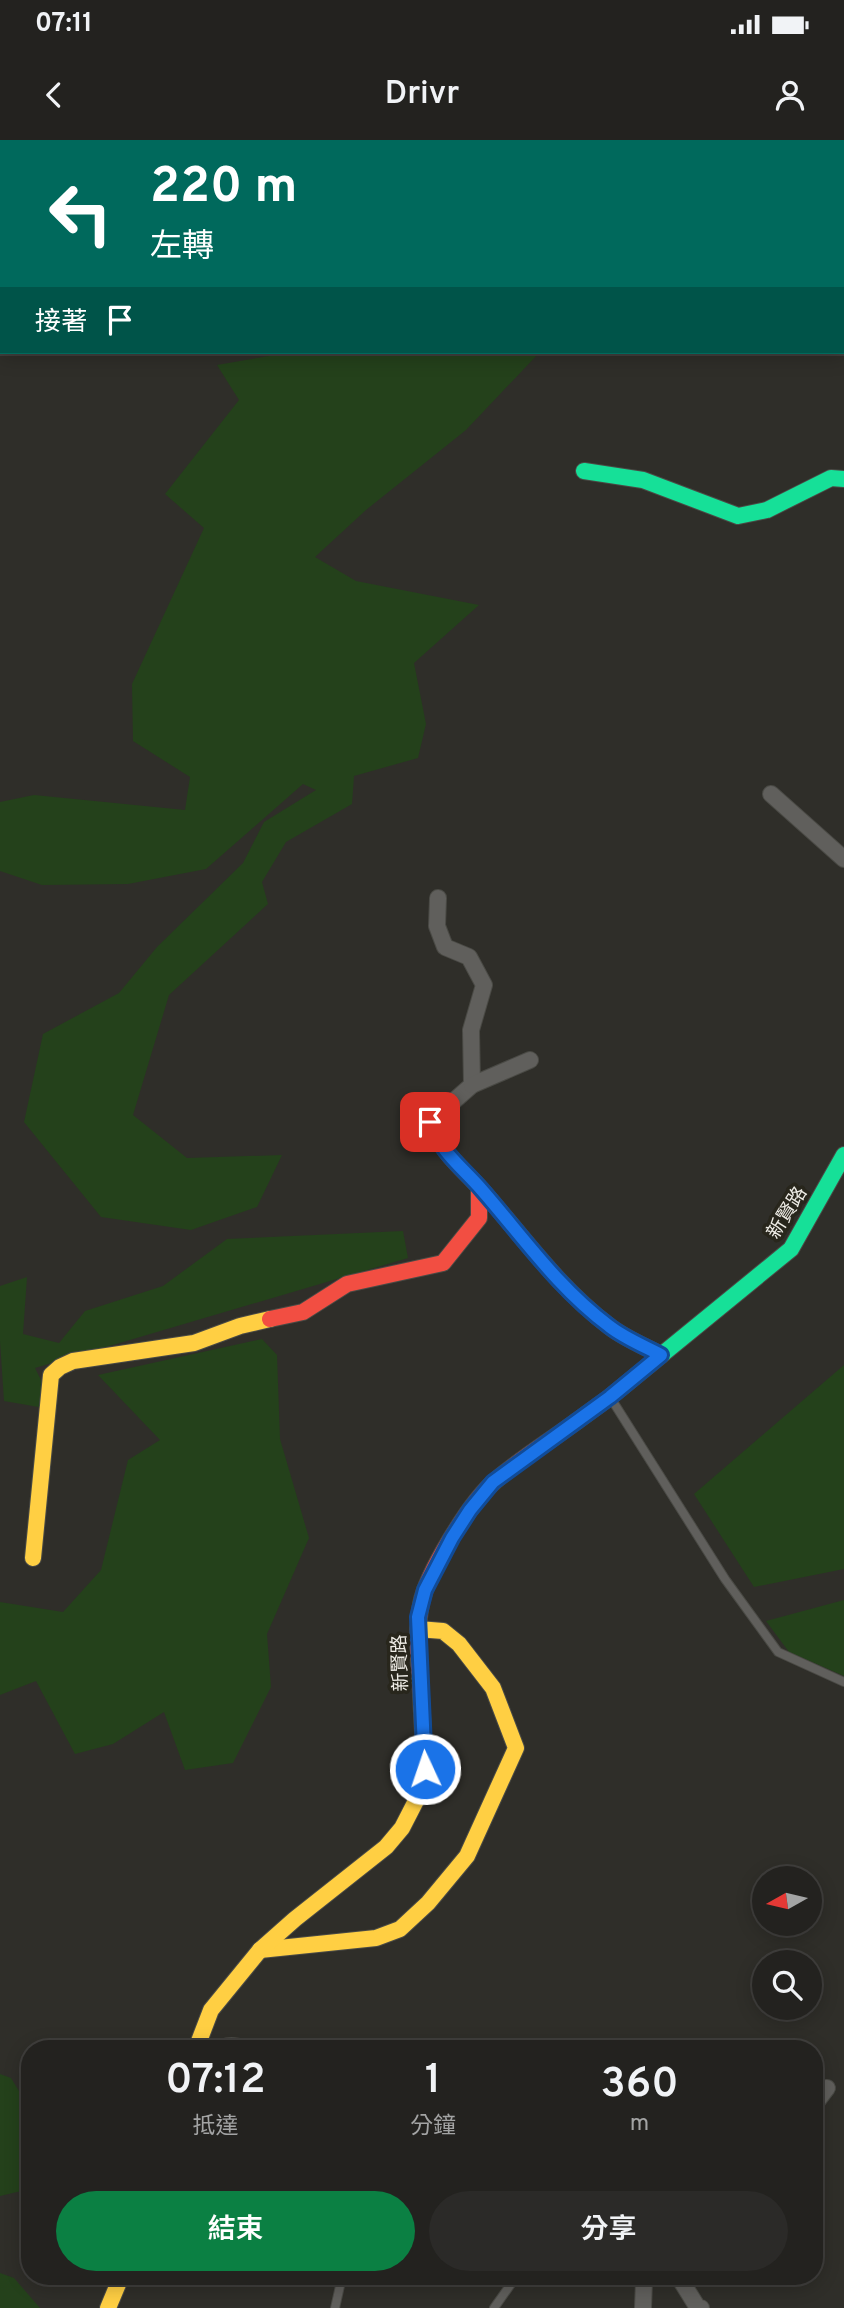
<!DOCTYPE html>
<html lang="zh-TW">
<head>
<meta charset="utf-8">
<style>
  :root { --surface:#23221f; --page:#2b2a28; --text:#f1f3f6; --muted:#a3a4a4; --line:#403f3d; --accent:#0b8043 }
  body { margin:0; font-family:Overpass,"Noto Sans TC",sans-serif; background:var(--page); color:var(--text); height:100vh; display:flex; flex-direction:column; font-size:26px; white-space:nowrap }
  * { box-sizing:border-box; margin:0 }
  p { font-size:23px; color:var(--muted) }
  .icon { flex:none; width:38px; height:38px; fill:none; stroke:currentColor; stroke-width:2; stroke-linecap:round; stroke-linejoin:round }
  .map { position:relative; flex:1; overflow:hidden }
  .side { position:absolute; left:21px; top:1900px; width:802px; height:245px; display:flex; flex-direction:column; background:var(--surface); border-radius:28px; box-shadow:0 4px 18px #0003,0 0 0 2px var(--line) }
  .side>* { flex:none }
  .banner { position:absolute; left:0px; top:0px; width:845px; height:214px; box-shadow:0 4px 18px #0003,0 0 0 2px var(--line); background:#00695c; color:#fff; overflow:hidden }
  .needle { width:46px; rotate:262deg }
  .tools { position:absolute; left:752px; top:1726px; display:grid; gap:14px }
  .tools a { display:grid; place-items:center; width:70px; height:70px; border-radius:50%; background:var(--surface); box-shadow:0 4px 18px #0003,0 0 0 2px var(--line); font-size:35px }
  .pin { position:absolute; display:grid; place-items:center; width:60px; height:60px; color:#fff; margin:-30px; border-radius:14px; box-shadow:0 4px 10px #0006 }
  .me { position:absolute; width:77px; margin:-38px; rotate:357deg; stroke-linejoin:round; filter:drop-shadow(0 0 5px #0008) }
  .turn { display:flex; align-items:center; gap:24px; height:147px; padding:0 35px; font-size:32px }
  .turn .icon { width:91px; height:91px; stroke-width:2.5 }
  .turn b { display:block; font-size:49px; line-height:60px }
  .then { display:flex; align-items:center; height:66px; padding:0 35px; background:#0003; gap:14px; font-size:26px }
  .eta { display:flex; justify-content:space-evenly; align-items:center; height:119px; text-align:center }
  .eta b { font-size:42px; font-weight:600; line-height:49px }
  .button { display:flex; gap:14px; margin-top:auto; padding:14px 35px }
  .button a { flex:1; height:80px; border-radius:42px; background:var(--accent); color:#fff; font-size:28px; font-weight:600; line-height:80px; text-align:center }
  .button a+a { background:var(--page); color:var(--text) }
  .status { display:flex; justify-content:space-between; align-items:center; height:49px; padding:0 35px; background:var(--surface); direction:ltr }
  .status svg { height:19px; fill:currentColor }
  header { display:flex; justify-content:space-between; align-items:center; height:91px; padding:0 35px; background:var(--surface); font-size:32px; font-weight:600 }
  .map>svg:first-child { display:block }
  .green { fill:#24411b }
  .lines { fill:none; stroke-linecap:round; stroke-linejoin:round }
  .lane-casing { stroke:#4a4a45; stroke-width:10 }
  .street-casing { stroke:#4a4a45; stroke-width:18 }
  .fast-casing { stroke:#4a4a45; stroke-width:18 }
  .slow-casing { stroke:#4a4a45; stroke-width:18 }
  .jam-casing { stroke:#4a4a45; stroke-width:18 }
  .lane { stroke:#605f5c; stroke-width:8 }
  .street { stroke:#605f5c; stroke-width:16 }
  .fast { stroke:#16e098; stroke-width:16 }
  .slow { stroke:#ffcf43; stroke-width:16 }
  .jam { stroke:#f24e42; stroke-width:16 }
  .route-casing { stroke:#114b97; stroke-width:18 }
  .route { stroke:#1a73e8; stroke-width:12 }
  .labels { text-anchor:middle; stroke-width:7; stroke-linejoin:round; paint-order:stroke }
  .street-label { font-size:19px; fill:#eeece6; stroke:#28261c }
</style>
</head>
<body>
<div class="status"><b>07:11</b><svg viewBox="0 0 49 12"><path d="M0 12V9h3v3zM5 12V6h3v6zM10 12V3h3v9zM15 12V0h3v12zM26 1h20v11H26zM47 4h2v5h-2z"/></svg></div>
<header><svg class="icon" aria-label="back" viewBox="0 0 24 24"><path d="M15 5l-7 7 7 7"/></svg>Drivr<svg class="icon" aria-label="person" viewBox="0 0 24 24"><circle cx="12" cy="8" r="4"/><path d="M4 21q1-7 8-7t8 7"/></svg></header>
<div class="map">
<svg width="844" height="2168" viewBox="0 0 844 2168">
  <rect width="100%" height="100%" fill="#2f2e29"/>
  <!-- green -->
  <g class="green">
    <polygon points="292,212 540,212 466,290 366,370 315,417 356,441 479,465 414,523 426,584 418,618 354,636 352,664 286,702 262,742 268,764 169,855 133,975 187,1018 282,1015 257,1067 191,1090 101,1077 24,982 43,894 119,853 157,807 243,723 264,682 316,650 303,644 206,729 128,744 42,745 0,731 0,662 34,655 185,670 190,637 133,601 132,544 204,388 165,354 239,260 217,225"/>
    <polygon points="403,1091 408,1118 35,1228 56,1270 4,1261 0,1201 0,1146 27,1137 23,1194 59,1203 85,1171 163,1146 227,1099"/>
    <polygon points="262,1199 277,1215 280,1299 309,1398 267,1494 271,1547 233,1623 185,1630 164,1572 113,1604 75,1614 36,1541 0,1555 0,1462 63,1472 101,1430 128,1320 160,1300 98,1235"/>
    <polygon points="844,1225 844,1429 754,1447 694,1354"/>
    <polygon points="844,1460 844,1536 789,1512 766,1481"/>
    <polygon points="0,1934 11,1938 30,1969 30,2049 0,2056"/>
    <polygon points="0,2133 14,2138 40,2168 0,2168"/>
  </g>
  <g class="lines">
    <!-- lane casing -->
    <g class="lane-casing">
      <g id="lane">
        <polyline points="612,1260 725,1439 778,1512 844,1542"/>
        <path d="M212 1909C227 1897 243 1903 261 1909"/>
        <polyline points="335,2168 342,2137"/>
        <polyline points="494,2168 516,2137"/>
      </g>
    </g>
    <!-- street casing -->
    <g class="street-casing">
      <g id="street">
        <polyline points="771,654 844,719"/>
        <path d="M438 758 437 786 445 807 469 817 484 845 471 890 472 945 430 982C441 1012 461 1027 481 1049 523 1097 558 1147 609 1186 624 1198 644 1206 661 1215"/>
        <polyline points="472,945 530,920"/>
        <polyline points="814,1965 827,1948"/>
        <polyline points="676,2137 680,2139 698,2168 701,2168"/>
        <polyline points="643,2168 644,2141 648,2137"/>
      </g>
    </g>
    <!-- fast casing -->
    <g class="fast-casing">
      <g id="fast">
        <polyline points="584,331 643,340 738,376 767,370 831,338 844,339"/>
        <polyline points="577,1281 610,1257 791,1109 844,1015"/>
      </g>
    </g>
    <!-- slow casing -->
    <g class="slow-casing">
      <g id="slow">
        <polyline points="33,1418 51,1235 60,1227 73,1221 194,1203 240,1186 270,1179"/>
        <polyline points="260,1810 376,1798 400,1789 428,1763 467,1716 516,1608 493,1548 459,1504 443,1491 418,1489"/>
        <polyline points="196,1909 211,1870 260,1810 295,1779 386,1707 402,1688 420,1653 425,1629 421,1555"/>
        <polyline points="108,2168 121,2137"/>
      </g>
    </g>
    <!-- jam casing -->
    <g class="jam-casing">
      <g id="jam">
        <polyline points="270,1179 303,1172 347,1144 443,1123 479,1078 479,1047"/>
        <path d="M421 1555C420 1526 415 1494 421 1464 427 1433 470 1362 495 1341 520 1319 550 1301 577 1281"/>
      </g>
    </g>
    <!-- lane -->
    <use href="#lane" class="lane"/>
    <!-- street -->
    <use href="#street" class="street"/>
    <!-- fast -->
    <use href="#fast" class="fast"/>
    <!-- slow -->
    <use href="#slow" class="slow"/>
    <!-- jam -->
    <use href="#jam" class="jam"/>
  </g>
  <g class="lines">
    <!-- route casing -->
    <g class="route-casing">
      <path id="route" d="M425 1629 418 1477 425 1450 452 1398 470 1370 493 1342 610 1257 661 1215C644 1206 624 1198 609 1186 558 1148 523 1097 481 1049 461 1026 441 1013 430 982"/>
    </g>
    <!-- route -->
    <use href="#route" class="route"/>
  </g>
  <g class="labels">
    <!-- street labels -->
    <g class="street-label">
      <text transform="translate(786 1072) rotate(-58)" y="7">新賢路</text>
      <text transform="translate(399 1523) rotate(-92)" y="7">新賢路</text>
    </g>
  </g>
</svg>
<div class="tools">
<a><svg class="needle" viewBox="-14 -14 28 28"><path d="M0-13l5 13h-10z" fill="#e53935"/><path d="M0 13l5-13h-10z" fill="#a3a4a4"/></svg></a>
<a><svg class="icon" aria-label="search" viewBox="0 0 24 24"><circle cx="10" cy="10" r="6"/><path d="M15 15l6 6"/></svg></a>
</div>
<div class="pin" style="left:430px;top:982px;background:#d93025"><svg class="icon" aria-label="arrive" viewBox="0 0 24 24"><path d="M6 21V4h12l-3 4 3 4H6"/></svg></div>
<svg class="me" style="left:425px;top:1629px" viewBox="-20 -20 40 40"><circle r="17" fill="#1a73e8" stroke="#fff" stroke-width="3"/><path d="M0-11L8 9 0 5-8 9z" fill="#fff"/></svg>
<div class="banner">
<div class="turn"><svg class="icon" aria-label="left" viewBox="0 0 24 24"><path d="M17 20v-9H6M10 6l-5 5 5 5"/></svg><div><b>220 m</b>左轉</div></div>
<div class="then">接著<svg class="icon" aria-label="arrive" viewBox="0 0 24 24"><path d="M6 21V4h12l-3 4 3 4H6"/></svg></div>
</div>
<section class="side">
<div class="eta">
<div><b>07:12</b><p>抵達</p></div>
<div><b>1</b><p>分鐘</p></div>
<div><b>360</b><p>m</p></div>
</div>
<div class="button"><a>結束</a><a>分享</a></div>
</section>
</div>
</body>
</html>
